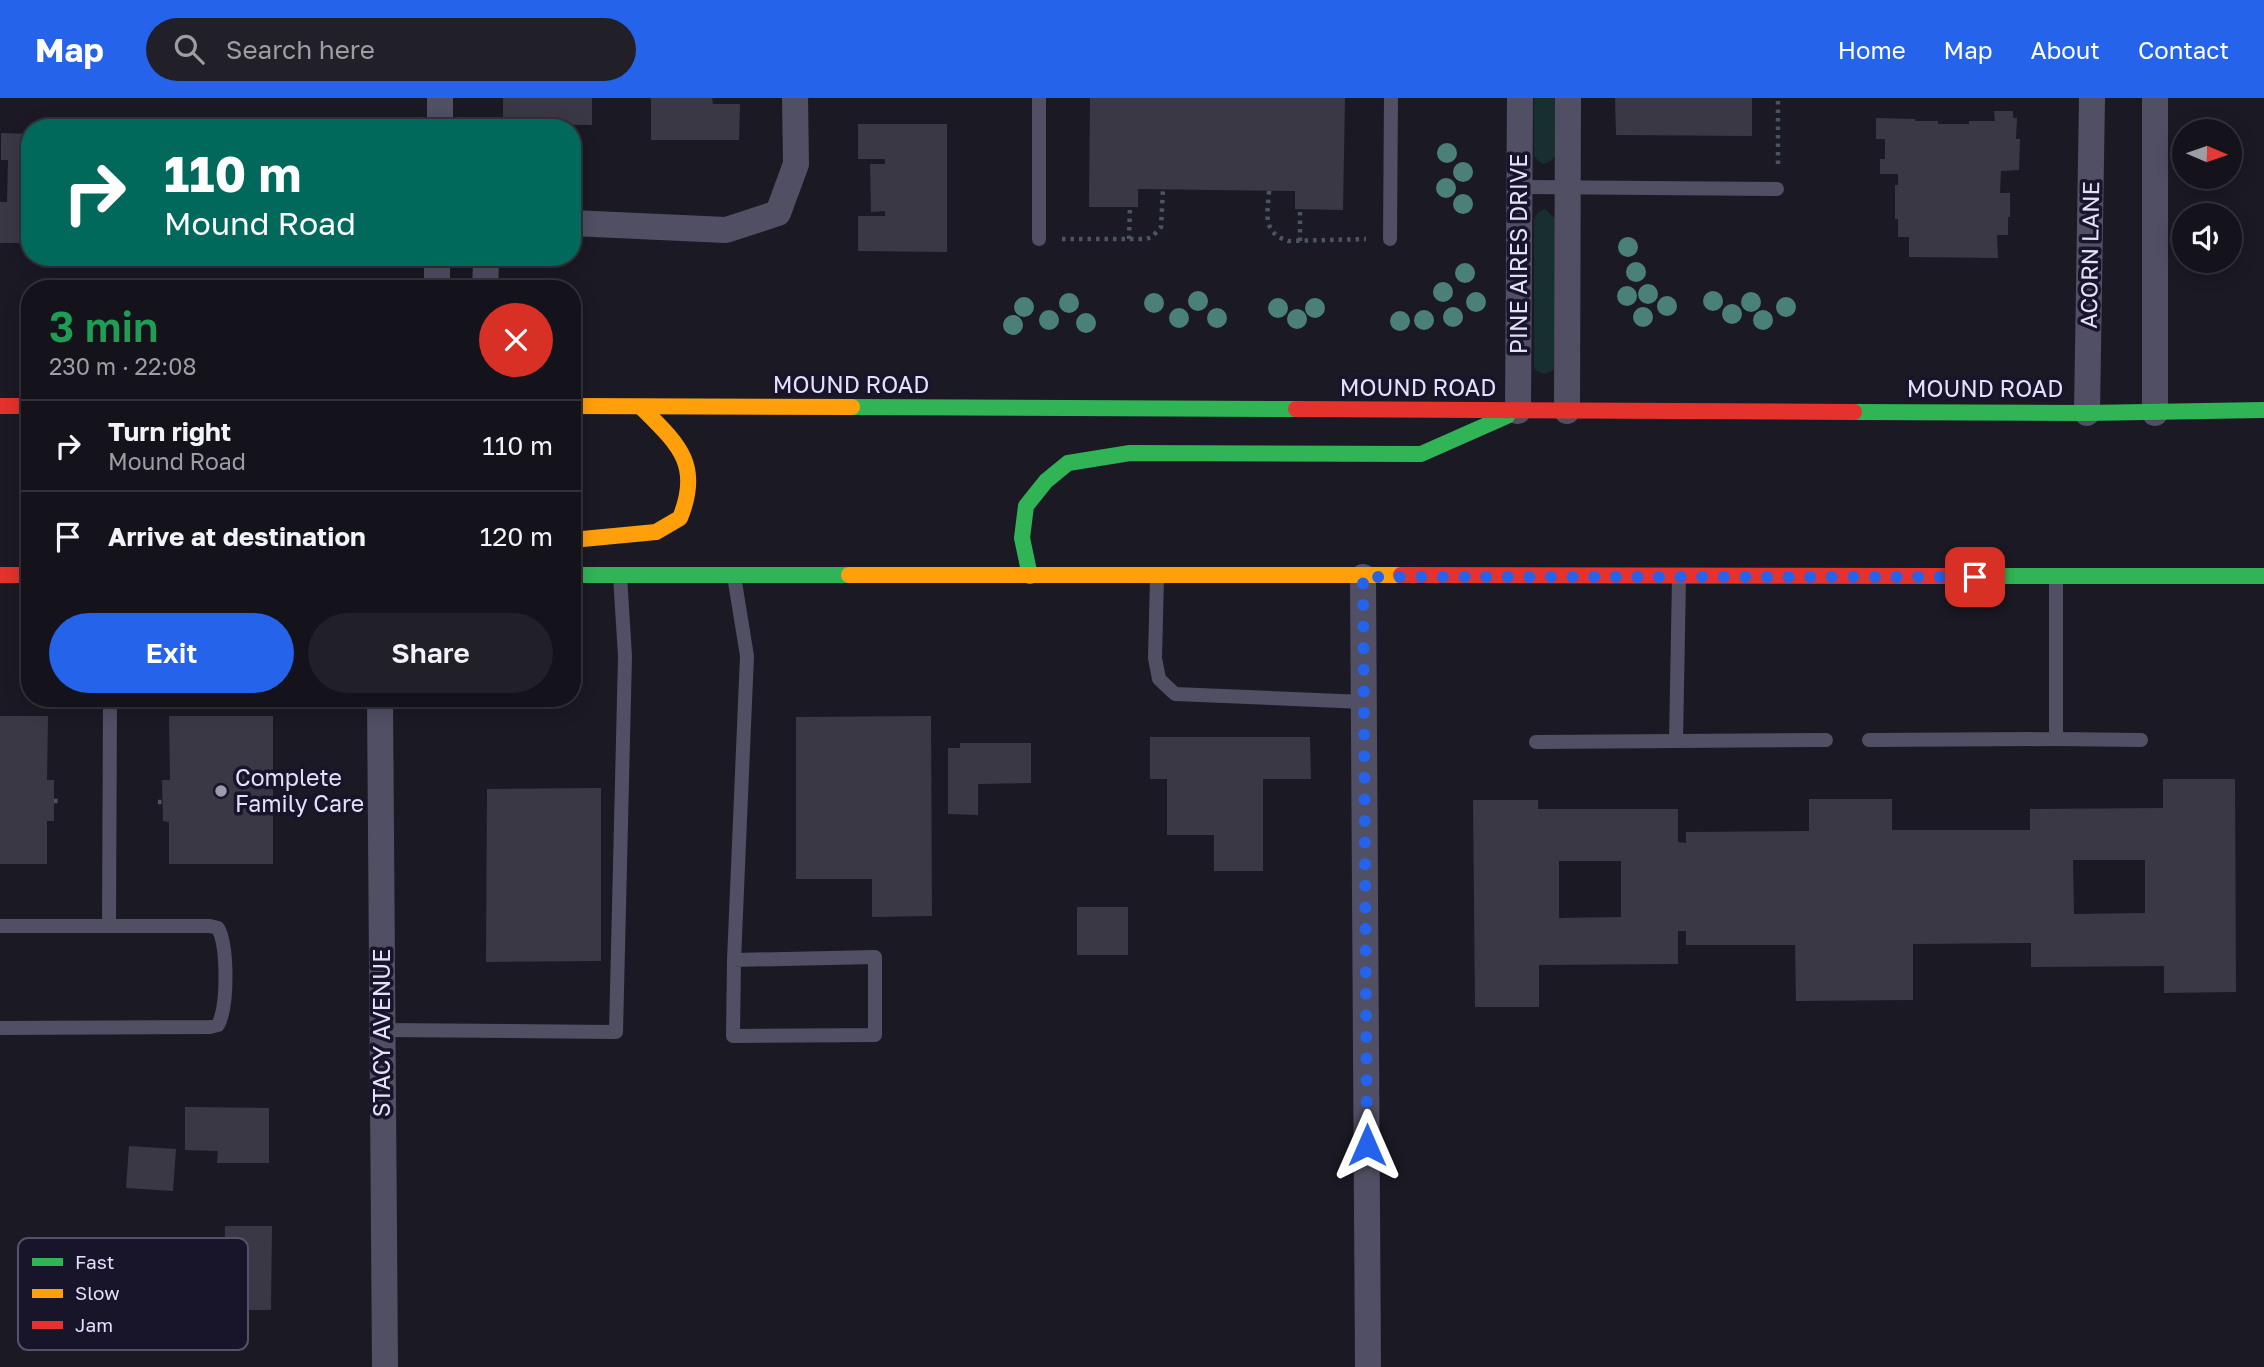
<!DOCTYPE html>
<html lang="en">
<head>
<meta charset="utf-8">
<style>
  :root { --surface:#14131b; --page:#212028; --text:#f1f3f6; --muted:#9d9ea3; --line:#33323a; --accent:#2563eb }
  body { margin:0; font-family:"Golos Text",sans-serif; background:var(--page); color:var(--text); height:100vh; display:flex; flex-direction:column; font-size:26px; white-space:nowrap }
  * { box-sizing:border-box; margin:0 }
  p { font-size:23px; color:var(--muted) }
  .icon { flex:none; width:38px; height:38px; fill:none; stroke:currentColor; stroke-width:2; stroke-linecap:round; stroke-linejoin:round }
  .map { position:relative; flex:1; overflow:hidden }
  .details { position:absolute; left:21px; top:182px; width:560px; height:427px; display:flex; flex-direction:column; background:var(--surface); border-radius:28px; box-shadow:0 4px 18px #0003,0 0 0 2px var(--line) }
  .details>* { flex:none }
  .banner { position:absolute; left:21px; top:21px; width:560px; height:147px; border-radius:28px; box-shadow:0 4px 18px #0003,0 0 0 2px var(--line); background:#00695c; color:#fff; overflow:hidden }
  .needle { width:46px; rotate:92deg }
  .buttons { position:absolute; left:2172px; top:21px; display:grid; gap:14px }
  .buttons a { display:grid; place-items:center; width:70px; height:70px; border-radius:50%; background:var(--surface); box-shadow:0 4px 18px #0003,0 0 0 2px var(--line); font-size:35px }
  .pin { position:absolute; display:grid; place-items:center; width:60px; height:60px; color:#fff; margin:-30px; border-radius:14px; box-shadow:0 4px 10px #0006 }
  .me { position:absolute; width:77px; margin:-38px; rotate:0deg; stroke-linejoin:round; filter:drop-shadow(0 0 5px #0008) }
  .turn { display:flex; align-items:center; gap:24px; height:147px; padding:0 28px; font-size:32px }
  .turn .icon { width:91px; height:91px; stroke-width:2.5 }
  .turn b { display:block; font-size:49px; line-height:60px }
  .round { display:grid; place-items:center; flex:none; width:74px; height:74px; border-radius:37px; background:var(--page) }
  .head { display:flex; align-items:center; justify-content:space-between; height:119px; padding:0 28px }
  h1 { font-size:42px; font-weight:600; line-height:52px; color:#1e9e55 }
  .cta { display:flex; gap:14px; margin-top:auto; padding:14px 28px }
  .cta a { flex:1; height:80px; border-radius:42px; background:var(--accent); color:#fff; font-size:28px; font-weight:600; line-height:80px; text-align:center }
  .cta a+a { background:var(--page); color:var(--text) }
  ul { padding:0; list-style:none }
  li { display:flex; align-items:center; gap:21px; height:91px; padding:0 28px; border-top:2px solid var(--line) }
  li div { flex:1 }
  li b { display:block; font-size:26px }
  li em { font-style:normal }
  header { display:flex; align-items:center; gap:42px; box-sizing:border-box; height:98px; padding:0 35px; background:var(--accent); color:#fff }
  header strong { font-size:33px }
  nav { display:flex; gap:38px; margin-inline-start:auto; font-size:24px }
  .search { width:490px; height:63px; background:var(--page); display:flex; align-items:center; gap:18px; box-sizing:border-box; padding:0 24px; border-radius:38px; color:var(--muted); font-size:26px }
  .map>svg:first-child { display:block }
  .green { fill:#182f30 }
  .building { fill:#3a3845; fill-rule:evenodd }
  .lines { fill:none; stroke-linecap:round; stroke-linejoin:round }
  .path { stroke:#4b5561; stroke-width:4.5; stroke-dasharray:3.5 5; stroke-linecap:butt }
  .lane { stroke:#514f64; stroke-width:14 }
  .street { stroke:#514f64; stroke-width:26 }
  .fast { stroke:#30b455; stroke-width:16 }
  .slow { stroke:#ff9f0a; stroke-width:16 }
  .jam { stroke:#e5322d; stroke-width:16 }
  .tree { fill:#4b8078 }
  .route { stroke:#2563eb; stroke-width:12; stroke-dasharray:0 21.6 }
  .poi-dot { fill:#9d9ab0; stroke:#181429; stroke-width:2.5 }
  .labels { text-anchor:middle; stroke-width:7; stroke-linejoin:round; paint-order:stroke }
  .street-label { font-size:23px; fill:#e3e0fc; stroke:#181429 }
  .poi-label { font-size:23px; fill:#e3e0fc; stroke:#181429; text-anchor:start }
  .key { fill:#181429; stroke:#555168; stroke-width:2 }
  .key-label { font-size:19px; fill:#e3e0fc }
</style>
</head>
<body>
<header>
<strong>Map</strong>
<div class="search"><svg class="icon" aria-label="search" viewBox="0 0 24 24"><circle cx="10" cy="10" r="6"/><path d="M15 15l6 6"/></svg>Search here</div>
<nav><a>Home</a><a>Map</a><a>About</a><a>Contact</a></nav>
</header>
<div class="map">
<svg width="2264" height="1269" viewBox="0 0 2264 1269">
  <rect width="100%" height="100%" fill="#1b1924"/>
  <!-- green -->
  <g class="green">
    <polygon points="1534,0 1555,0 1555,58 1551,63 1544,66 1538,63 1534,57"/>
    <path d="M1545 111 1555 121V270C1548 277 1541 278 1534 270V121L1538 114Z"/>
  </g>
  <!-- building -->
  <g class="building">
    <polygon points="503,0 592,0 592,27 503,26"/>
    <polygon points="651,0 712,0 713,6 740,6 739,42 651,42"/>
    <polygon points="1090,0 1345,0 1343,112 1295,111 1295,93 1138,91 1138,109 1089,109"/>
    <polygon points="1615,0 1752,0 1752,38 1616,37"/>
    <polygon points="1994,13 2013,13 2013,20 2017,20 2016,41 2020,41 2019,72 2001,73 2000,95 2010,95 2010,119 2008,119 2008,137 1997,137 1998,160 1909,159 1909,139 1898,139 1898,121 1895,121 1895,87 1898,87 1898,76 1880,76 1880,61 1885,61 1885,41 1876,41 1876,20 1915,21 1915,23 1938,23 1938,26 1969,26 1969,23 1995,23"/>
    <rect x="266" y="26" width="89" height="4"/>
    <polygon points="858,26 947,26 947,154 858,153 858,118 885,118 885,113 871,114 870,66 885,66 885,61 858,61"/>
    <polygon points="1,35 30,36 30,145 0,145 0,104 7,104 8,62 1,62"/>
    <polygon points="0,618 48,618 47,682 54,682 54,723 47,723 47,766 0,766"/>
    <polygon points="169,618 273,618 273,766 169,766 169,724 163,723 162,682 170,682"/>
    <polygon points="931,618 932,818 872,819 872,781 796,781 796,619"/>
    <polygon points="1150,639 1310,639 1311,681 1263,681 1263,773 1214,773 1214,737 1167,737 1167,681 1150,681"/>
    <polygon points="960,645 1031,645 1031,685 978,686 978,717 948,716 948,650 960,650"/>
    <path d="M2163 681H2235L2236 894 2164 895V868L2031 869V845L1913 846V902L1796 903 1795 847H1686V833H1678V866L1539 867V909H1475L1473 702H1538V711H1678V744L1686 745V734L1809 733V701H1892V732H2030V711L2163 710ZM2073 762H2145V815L2074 816ZM1559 763H1621V819L1559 820Z"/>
    <polygon points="601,690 601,863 486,864 487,691"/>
    <rect x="1077" y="809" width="51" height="48"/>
    <polygon points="185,1009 269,1010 269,1065 217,1065 218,1053 185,1052"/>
    <polygon points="129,1048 176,1051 173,1093 126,1090"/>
    <polygon points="225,1128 272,1128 271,1212 224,1212"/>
  </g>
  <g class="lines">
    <!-- path -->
    <g class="path">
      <polyline points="1778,66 1778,0"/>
      <path d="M1269 93C1268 115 1261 134 1288 143L1366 141"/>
      <polyline points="1062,141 1146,141 1152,139 1161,129 1163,91"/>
      <polyline points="1129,141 1130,109"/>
      <polyline points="1300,143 1300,111"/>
      <polyline points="54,703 62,703"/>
      <polyline points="158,704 163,704"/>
    </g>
    <!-- lane -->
    <g class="lane">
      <polyline points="1520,89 1777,91"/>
      <polyline points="1039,141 1039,0"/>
      <polyline points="1390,141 1391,0"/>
      <polyline points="1157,479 1155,560 1159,581 1175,596 1364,604"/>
      <polyline points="2056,641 2141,642"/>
      <polyline points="1869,642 2056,641 2056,480"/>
      <polyline points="1676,643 1679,480"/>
      <polyline points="1536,644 1826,642"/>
      <path d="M0 828H210L218 830C228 849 228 908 218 927L210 929 0 930"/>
      <polyline points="109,828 110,600"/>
      <polyline points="734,862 875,859 875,937 733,938 734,862 747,558 734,478"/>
      <polyline points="383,932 616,934 625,558 620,478"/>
    </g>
    <!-- street -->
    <g class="street">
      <polyline points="440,0 440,30"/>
      <polyline points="2155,0 2155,315"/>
      <polyline points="572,125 726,132 778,115 796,66 795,0"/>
      <polyline points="482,159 486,165 485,191"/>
      <polyline points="437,191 437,168 440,159"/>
      <polyline points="1518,313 1520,0"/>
      <polyline points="1567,313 1568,0"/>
      <polyline points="2087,315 2092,0"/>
      <polyline points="1363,479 1368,1269"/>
      <polyline points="380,600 385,1269"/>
    </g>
    <!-- fast -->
    <g class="fast">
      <polyline points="852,309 1296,311"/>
      <polyline points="1854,314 2087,315 2264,312"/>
      <polyline points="572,477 849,477"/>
      <polyline points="1030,478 1022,440 1026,408 1046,383 1068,365 1130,355 1421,356 1507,318"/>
      <polyline points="1946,478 2264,478"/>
    </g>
    <!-- slow -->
    <g class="slow">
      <polyline points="572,308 852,309"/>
      <path d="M572 442 656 434 680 420C702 366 678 346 641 309"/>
      <polyline points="849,477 1401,477"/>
    </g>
    <!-- jam -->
    <g class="jam">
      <polyline points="0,308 30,308"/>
      <polyline points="1296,311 1854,314"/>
      <polyline points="0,477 30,477"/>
      <polyline points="1401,477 1946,478"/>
    </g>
  </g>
  <!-- trees -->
  <g class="tree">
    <circle cx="1447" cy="55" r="10"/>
    <circle cx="1463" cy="74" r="10"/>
    <circle cx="1446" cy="90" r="10"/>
    <circle cx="1463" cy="106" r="10"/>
    <circle cx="1628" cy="149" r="10"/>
    <circle cx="1636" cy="174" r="10"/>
    <circle cx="1465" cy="175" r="10"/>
    <circle cx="1443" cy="194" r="10"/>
    <circle cx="1648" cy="196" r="10"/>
    <circle cx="1627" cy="198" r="10"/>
    <circle cx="1198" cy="203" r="10"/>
    <circle cx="1713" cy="203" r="10"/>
    <circle cx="1476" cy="204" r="10"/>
    <circle cx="1751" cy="204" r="10"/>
    <circle cx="1069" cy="205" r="10"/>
    <circle cx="1154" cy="205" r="10"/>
    <circle cx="1667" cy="208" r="10"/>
    <circle cx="1024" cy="209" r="10"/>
    <circle cx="1786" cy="209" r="10"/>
    <circle cx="1278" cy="210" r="10"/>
    <circle cx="1315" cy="210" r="10"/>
    <circle cx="1732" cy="216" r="10"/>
    <circle cx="1453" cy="219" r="10"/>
    <circle cx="1643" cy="219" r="10"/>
    <circle cx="1179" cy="220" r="10"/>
    <circle cx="1217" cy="220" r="10"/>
    <circle cx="1297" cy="221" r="10"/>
    <circle cx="1049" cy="222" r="10"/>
    <circle cx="1424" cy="222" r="10"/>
    <circle cx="1763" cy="222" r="10"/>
    <circle cx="1400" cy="223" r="10"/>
    <circle cx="1086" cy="225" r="10"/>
    <circle cx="1013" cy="227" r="10"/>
  </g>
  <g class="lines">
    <!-- route -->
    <polyline class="route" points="1367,1047 1363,479 1975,479"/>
  </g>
  <!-- markers -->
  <circle class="poi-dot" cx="221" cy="693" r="7"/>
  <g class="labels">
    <!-- street labels -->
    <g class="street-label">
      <text transform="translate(1519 156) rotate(-90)" y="8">PINE AIRES DRIVE</text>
      <text transform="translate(2090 157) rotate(-89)" y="8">ACORN LANE</text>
      <text x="851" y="295">MOUND ROAD</text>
      <text x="1418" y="298">MOUND ROAD</text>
      <text x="1985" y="299">MOUND ROAD</text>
      <text transform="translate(382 935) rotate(-90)" y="8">STACY AVENUE</text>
    </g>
    <!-- poi labels -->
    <g class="poi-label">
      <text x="235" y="688">Complete<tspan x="235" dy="26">Family Care</tspan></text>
    </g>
  </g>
  <!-- legend -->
  <rect x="18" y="1140" width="230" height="112" rx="10" class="key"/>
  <rect x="32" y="1160" width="31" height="8" fill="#30b455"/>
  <rect x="32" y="1191" width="31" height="9" fill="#ff9f0a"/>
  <rect x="32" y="1223" width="31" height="8" fill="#e5322d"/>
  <g class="key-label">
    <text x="75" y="1171">Fast</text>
    <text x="75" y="1202">Slow</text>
    <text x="75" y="1234">Jam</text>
  </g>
</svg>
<div class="buttons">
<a><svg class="needle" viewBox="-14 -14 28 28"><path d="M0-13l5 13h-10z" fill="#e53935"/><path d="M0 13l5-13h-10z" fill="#9d9ea3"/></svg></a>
<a><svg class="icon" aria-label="sound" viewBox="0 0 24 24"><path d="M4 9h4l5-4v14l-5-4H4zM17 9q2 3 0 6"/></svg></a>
</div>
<div class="pin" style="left:1975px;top:479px;background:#d93025"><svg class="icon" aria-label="arrive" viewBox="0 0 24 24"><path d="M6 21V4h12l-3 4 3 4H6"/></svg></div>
<svg class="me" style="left:1367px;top:1047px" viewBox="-20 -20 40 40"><path d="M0-17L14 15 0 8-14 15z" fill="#2563eb" stroke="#fff" stroke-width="4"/></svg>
<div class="banner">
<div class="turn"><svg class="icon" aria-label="right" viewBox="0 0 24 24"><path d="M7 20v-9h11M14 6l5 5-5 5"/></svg><div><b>110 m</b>Mound Road</div></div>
</div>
<section class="details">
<div class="head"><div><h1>3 min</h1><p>230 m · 22:08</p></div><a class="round" style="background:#d93025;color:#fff"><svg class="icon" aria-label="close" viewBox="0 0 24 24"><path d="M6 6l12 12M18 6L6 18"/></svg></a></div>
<ul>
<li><svg class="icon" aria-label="right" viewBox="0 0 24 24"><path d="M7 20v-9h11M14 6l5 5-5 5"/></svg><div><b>Turn right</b><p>Mound Road</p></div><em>110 m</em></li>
<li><svg class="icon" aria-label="arrive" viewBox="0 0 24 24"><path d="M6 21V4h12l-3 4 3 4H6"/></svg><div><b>Arrive at destination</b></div><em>120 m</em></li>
</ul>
<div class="cta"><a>Exit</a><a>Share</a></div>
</section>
</div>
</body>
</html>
